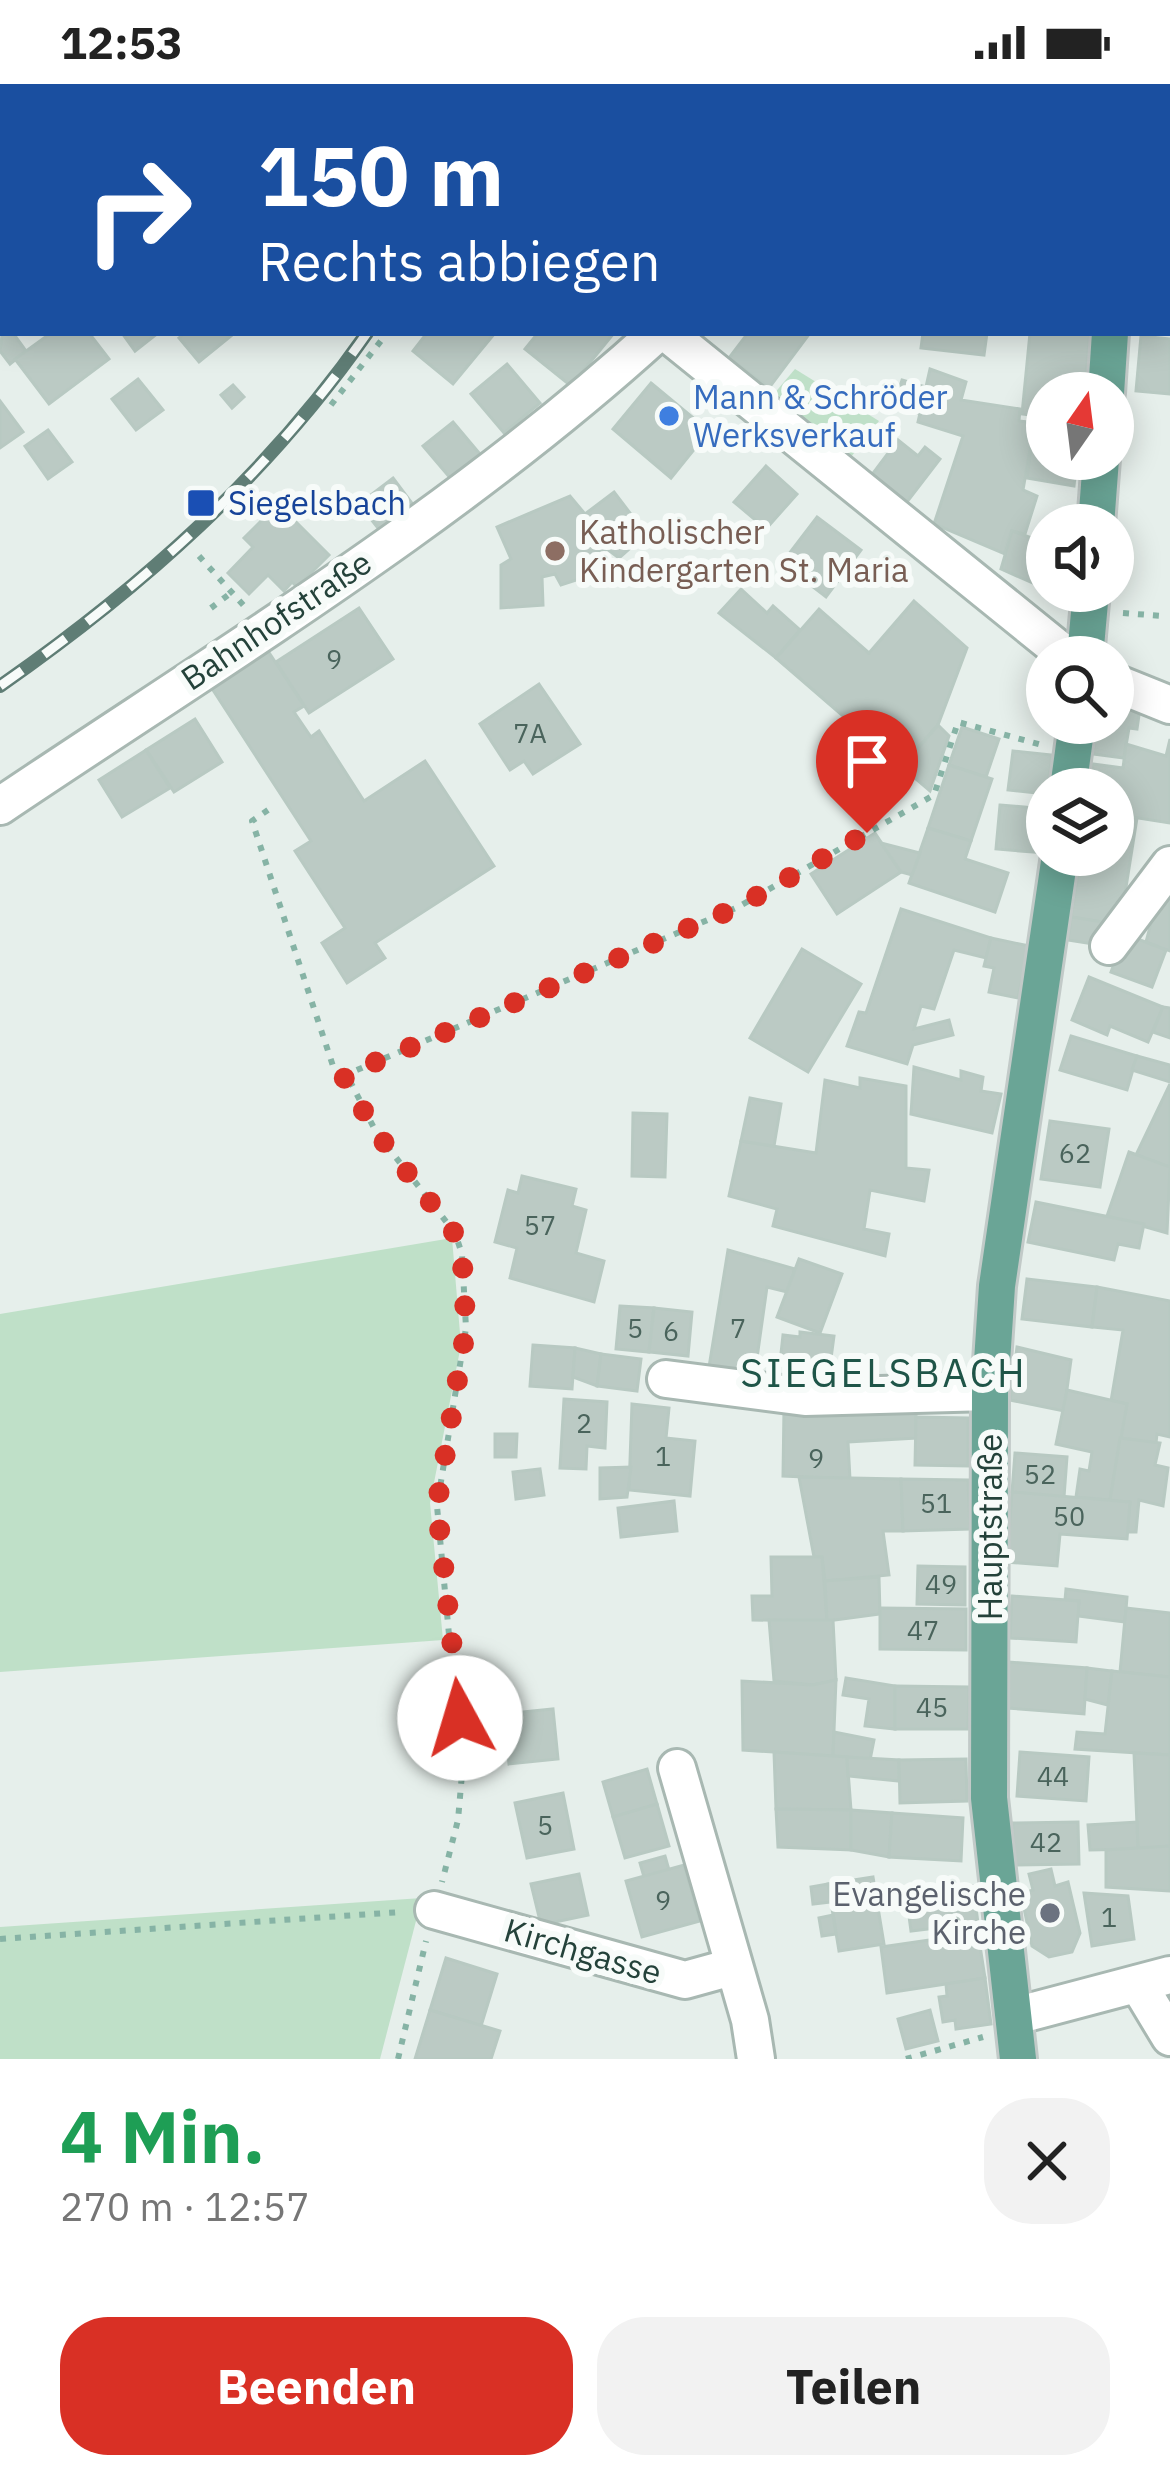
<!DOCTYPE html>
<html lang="de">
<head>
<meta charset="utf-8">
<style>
  :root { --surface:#fff; --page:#f2f2f2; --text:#222; --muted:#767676; --accent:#d93025 }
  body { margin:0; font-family:"IBM Plex Sans",sans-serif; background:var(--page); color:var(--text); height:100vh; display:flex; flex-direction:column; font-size:45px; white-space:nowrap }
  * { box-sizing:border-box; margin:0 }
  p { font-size:39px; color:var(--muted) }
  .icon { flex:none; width:66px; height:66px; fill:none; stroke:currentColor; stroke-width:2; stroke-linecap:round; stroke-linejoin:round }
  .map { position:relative; height:1975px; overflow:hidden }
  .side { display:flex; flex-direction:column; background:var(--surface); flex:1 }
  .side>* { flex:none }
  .guide { position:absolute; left:0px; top:0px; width:1170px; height:252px; box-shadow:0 6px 30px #0003; background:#1a4fa0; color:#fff; overflow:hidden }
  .needle { width:78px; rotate:14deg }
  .fabs { position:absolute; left:1026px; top:288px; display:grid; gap:24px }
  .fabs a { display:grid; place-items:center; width:108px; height:108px; border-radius:50%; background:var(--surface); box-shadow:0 6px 30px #0003; font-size:60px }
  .pin { position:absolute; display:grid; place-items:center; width:102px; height:102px; color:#fff; margin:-123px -51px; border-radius:50% 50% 50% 0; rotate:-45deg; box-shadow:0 0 12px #0007 }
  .pin .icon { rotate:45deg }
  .me { position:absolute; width:132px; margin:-66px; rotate:354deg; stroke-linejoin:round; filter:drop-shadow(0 0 9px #0008) }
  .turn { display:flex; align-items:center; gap:42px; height:252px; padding:0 60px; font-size:54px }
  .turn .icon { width:156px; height:156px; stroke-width:2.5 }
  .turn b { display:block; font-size:84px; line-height:102px }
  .round { display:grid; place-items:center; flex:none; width:126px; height:126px; border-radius:48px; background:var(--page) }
  .overview { display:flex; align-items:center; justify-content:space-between; height:204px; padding:0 60px }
  h1 { font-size:72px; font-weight:800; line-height:90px; color:#1e9e55 }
  .action { display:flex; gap:24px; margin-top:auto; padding:24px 60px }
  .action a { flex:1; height:138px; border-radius:48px; background:var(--accent); color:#fff; font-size:48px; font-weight:800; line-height:138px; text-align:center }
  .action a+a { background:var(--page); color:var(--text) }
  .status { display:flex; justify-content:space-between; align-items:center; height:84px; padding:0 60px; background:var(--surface); direction:ltr }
  .status svg { height:33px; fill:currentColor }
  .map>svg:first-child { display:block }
  .built { fill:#d4dfda }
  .green { fill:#bfe0c8 }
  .building { fill:#bbcac4; stroke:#b8c9c2; stroke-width:3 }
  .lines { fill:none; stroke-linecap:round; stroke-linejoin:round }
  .minor-casing { stroke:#a8b8b2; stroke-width:42 }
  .major-casing { stroke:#c2cac8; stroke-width:42 }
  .path { stroke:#86b3a5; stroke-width:6; stroke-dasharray:6 9; stroke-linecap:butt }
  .minor { stroke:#fff; stroke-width:36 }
  .major { stroke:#6aa596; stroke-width:36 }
  .rail-casing { stroke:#5f7d75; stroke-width:14 }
  .rail { stroke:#f7fbf9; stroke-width:9; stroke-dasharray:27; stroke-linecap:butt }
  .route { stroke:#d93025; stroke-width:21; stroke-dasharray:0 37.8 }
  .shop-dot { fill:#3f7fe0; stroke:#f7fbf9; stroke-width:4.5 }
  .transit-dot { fill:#1a4fb4; stroke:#f7fbf9; stroke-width:4.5 }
  .education-dot { fill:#8d6e63; stroke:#f7fbf9; stroke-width:4.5 }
  .worship-dot { fill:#6b7280; stroke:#f7fbf9; stroke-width:4.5 }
  .labels { text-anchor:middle; stroke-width:12; stroke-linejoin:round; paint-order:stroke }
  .number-label { font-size:27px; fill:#4a645c }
  .shop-label { font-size:33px; fill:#366cbe; stroke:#f7fbf9; text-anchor:start }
  .transit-label { font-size:33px; fill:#164399; stroke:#f7fbf9; text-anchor:start }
  .education-label { font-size:33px; fill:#785e54; stroke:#f7fbf9; text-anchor:start }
  .street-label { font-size:33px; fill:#24423a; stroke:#f7fbf9 }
  .worship-label { font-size:33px; fill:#5b616d; stroke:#f7fbf9; text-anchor:end }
  .quarter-label { font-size:39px; letter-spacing:3px; fill:#1f5548; stroke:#f7fbf9 }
</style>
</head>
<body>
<div class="status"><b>12:53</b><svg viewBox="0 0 49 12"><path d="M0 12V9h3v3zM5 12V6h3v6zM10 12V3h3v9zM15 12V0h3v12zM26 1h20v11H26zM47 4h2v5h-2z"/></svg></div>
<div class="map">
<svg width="1170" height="1975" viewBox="0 0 1170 1975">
  <rect width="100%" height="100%" fill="#e6efeb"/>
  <!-- built -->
  <polygon class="built" points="567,0 1114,0 564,3"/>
  <!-- green -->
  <g class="green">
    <polygon points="795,285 879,337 851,373 773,311"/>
    <polygon points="452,1154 461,1261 430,1419 443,1556 0,1588 0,1230"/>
    <polygon points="422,1814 380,1975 0,1975 0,1843"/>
  </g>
  <!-- building -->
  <g class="building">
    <polygon points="14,0 133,0 136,1 13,3"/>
    <polygon points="568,0 655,0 566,3"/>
    <polygon points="917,0 1051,0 916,3"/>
    <polygon points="3,243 3,249 13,249 26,267 10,280 0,267"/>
    <polygon points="51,249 89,249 109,275 49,320 15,275"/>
    <polygon points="122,249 158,249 135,267"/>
    <polygon points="185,249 229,249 231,252 199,278 179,254"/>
    <polygon points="427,249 495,249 453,300 413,267"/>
    <polygon points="538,249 614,249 571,302 525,265"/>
    <polygon points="748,249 810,249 769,304 729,274"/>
    <polygon points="923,249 987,249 984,271 921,264"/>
    <polygon points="1030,249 1090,249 1084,309 1047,309 1047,333 1022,330"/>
    <polygon points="1141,252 1170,255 1170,310 1136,307"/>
    <polygon points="507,280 540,319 504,349 471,310"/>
    <polygon points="930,285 966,298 961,316 1020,325 1019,337 1029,338 1027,354 1032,354 1023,406 1037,412 1025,450 1012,447 1005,470 934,440 963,352 918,338"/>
    <polygon points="138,295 163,326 136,346 112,315"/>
    <polygon points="902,296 929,304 921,330 894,321"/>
    <polygon points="651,299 709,347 671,394 613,345"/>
    <polygon points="233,301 244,313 232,324 221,311"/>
    <polygon points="0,317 23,348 0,364"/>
    <polygon points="453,338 480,370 451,395 423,362"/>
    <polygon points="48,346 72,378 48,395 25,362"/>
    <polygon points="1032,354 1047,356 1047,375 1077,375 1074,402 1027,394"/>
    <polygon points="898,356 918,372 925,363 940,375 907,418 871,392"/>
    <polygon points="766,382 797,410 766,445 734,418"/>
    <polygon points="393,394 414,422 381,448 359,420"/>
    <polygon points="614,408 646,450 619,474 607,465 597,469 598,489 561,501 555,490 542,493 543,521 501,524 501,481 511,475 497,443 570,412 585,430"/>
    <polygon points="278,420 329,471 297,503 292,498 284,507 268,491 249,510 228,489 253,463 244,454"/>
    <polygon points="817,433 861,466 826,513 782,479"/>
    <polygon points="1047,446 1047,505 1035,500"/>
    <polygon points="1012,447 1046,459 1035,500 1001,485"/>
    <polygon points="741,505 767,529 773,522 800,546 776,574 719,529"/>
    <polygon points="914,517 967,564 938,641 902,683 776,574 819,525 869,569"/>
    <polygon points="359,524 393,575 309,629 276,578"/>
    <polygon points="268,567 304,622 294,628 311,653 319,647 364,717 425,677 494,782 375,859 385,874 347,899 322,859 345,844 295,767 311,757 211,603"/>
    <polygon points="539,600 580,660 533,690 524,677 510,686 480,640"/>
    <polygon points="1113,613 1141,617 1137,645 1129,644 1124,674 1093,670 1098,639 1113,639"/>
    <polygon points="195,635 222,678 174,708 146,666"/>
    <polygon points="938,641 949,652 930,707 902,683"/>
    <polygon points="962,643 999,655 986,693 949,681"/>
    <polygon points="1170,655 1170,739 1113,730 1113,705 1091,705 1093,680 1123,684 1126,660 1166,672"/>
    <polygon points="146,666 170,704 122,733 99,696"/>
    <polygon points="1013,667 1052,671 1047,710 1008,706"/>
    <polygon points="949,681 992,695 971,757 928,744"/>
    <polygon points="1000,721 1047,725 1045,769 996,765"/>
    <polygon points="1113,730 1137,734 1120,841 1071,833 1081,771 1113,771"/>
    <polygon points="928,744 971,757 965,775 1008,789 995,828 909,799"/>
    <polygon points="875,749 901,788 837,830 811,790"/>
    <polygon points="881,759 920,769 912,791 901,788"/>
    <polygon points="1160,805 1170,808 1170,867 1146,858"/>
    <polygon points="901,825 991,854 986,874 954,866 934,925 921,922 914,945 949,936 953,951 913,961 907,980 847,962 859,928 866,929"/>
    <polygon points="1071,833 1103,838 1100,861 1068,856"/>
    <polygon points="1125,850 1166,866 1152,903 1111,888"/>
    <polygon points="991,854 1029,862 1018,914 989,908 994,884 984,882"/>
    <polygon points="802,865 861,900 808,988 750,954"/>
    <polygon points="1089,893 1163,923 1148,958 1110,942 1107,951 1072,936"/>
    <polygon points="1163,923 1170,924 1170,954 1153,948"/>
    <polygon points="1071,952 1137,972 1127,1006 1060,986"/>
    <polygon points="1137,972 1170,981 1170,998 1132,986"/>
    <polygon points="914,983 961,996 961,987 983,993 981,1007 1001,1010 992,1049 911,1030"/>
    <polygon points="860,994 906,1002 906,1084 929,1086 924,1117 870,1106 864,1145 889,1150 885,1172 773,1142 777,1125 729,1112 741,1057 816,1069 825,996 860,1004"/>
    <polygon points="1170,1000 1170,1083 1136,1071"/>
    <polygon points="750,1014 781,1020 774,1062 741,1057"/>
    <polygon points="633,1029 667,1030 665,1093 632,1092"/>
    <polygon points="1050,1037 1109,1045 1100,1103 1041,1095"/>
    <polygon points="1129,1068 1170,1083 1167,1149 1107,1132"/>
    <polygon points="522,1092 576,1105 572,1122 586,1126 576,1169 604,1177 594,1218 510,1194 517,1164 495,1158 508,1106 518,1109"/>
    <polygon points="1036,1118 1144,1140 1139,1164 1118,1160 1114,1176 1028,1158"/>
    <polygon points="728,1166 795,1185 787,1208 767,1203 755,1288 709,1283"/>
    <polygon points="799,1175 842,1190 820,1249 777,1233"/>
    <polygon points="1027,1195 1097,1203 1092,1243 1022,1235"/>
    <polygon points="1097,1203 1170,1217 1170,1353 1157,1350 1156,1359 1120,1354 1127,1320 1111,1317 1123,1246 1092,1243"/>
    <polygon points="620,1222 654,1224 649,1268 616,1265"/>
    <polygon points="654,1224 692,1228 688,1272 649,1268"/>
    <polygon points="800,1248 834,1252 827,1304 788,1299 790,1280 780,1279 783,1251 800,1253"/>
    <polygon points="533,1261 575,1264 572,1305 530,1302"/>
    <polygon points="1017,1263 1071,1276 1064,1327 1010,1316"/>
    <polygon points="575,1264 601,1270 597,1302 573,1293"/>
    <polygon points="601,1270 641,1275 637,1307 597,1302"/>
    <polygon points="1067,1306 1127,1320 1110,1416 1076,1413 1080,1385 1089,1387 1092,1368 1056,1360"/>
    <polygon points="564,1315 607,1318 605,1364 587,1362 586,1385 560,1384"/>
    <polygon points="632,1320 669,1324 666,1354 695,1357 690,1412 629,1406"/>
    <polygon points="916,1321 916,1354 848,1358 850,1395 783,1392 784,1324"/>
    <polygon points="916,1333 968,1334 968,1382 915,1381"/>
    <polygon points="495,1350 517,1350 516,1373 495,1373"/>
    <polygon points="1120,1354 1160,1359 1155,1381 1168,1384 1163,1422 1139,1416 1136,1448 1127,1448 1130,1418 1110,1416"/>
    <polygon points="1015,1369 1067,1373 1064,1413 1012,1408"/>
    <polygon points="631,1383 627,1413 600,1415 600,1384"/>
    <polygon points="540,1385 544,1411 516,1415 513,1388"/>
    <polygon points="799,1393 901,1395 903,1447 883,1447 889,1491 825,1497 822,1473 814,1473"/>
    <polygon points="901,1395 968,1396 970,1445 903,1447"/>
    <polygon points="1012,1408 1130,1418 1127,1455 1060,1450 1057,1482 1007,1478"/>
    <polygon points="674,1417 677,1447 621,1453 618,1424"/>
    <polygon points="771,1473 822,1473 827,1537 753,1536 752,1512 772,1512"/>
    <polygon points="918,1482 965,1483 965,1521 917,1520"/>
    <polygon points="879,1493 880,1530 827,1537 825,1497"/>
    <polygon points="1066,1505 1127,1513 1125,1538 1078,1532 1079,1517 1065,1516"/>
    <polygon points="1012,1512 1079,1517 1076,1558 1010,1554"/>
    <polygon points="880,1524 966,1525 966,1566 880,1565"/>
    <polygon points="1126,1524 1170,1529 1170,1593 1120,1588"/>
    <polygon points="769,1536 833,1536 836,1596 813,1601 774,1597"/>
    <polygon points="1008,1578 1087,1584 1084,1630 1007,1624"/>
    <polygon points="1087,1584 1112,1587 1108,1621 1085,1615"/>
    <polygon points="1112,1587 1170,1593 1170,1671 1075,1665 1077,1648 1105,1650"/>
    <polygon points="846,1594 895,1602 895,1645 865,1642 869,1615 843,1611"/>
    <polygon points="836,1596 833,1672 743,1666 742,1597 813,1601"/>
    <polygon points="895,1602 969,1603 968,1645 895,1645"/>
    <polygon points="497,1620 498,1634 482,1636 481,1621"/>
    <polygon points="553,1625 558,1675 509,1680 504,1630"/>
    <polygon points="834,1648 874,1656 870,1676 833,1672"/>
    <polygon points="774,1668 847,1673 851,1726 776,1725"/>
    <polygon points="1020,1668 1089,1673 1086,1717 1017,1712"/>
    <polygon points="1134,1669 1170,1671 1170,1762 1138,1765"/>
    <polygon points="847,1673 899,1676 899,1697 848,1692"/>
    <polygon points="966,1675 967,1717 900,1719 899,1676"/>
    <polygon points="647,1685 657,1720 613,1733 603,1698"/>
    <polygon points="563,1709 574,1765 527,1774 515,1719"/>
    <polygon points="657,1720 669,1762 625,1774 613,1733"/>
    <polygon points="776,1725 851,1726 851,1766 778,1763"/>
    <polygon points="851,1726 892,1729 889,1773 851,1766"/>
    <polygon points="892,1729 963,1734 961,1777 889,1773"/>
    <polygon points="1078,1738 1079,1780 1013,1781 1013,1739"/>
    <polygon points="1137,1738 1138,1765 1090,1766 1088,1741"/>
    <polygon points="1170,1762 1170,1807 1106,1803 1106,1766"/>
    <polygon points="665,1772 669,1786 644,1793 640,1779"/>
    <polygon points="684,1781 700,1837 642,1853 626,1797"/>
    <polygon points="1051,1785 1055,1802 1068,1798 1080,1849 1072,1868 1049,1873 1032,1862 1021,1810 1033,1806 1029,1790"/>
    <polygon points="579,1790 588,1831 541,1841 531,1800"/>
    <polygon points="873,1793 884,1860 839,1867 828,1800"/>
    <polygon points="828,1800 831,1818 813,1820 811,1803"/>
    <polygon points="973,1802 978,1839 911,1847 906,1810"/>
    <polygon points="1084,1809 1128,1812 1134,1855 1092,1862"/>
    <polygon points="833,1831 836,1850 822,1852 819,1834"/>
    <polygon points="978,1849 985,1894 887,1909 881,1863"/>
    <polygon points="446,1874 497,1890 481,1942 430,1926"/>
    <polygon points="985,1894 991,1940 956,1945 955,1936 943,1938 939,1913 947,1912 946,1900"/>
    <polygon points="430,1926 500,1947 491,1975 415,1975"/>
    <polygon points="930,1926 938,1957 906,1965 898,1935"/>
  </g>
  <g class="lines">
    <!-- minor casing -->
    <g class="minor-casing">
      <g id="minor">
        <polyline points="335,0 341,3"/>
        <polyline points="249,3 250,0"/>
        <polyline points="1167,118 1170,118"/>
        <polyline points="0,214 3,212"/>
        <polyline points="667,249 1068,573"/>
        <polyline points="1113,598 1170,621"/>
        <path d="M0 722C223 572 457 431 657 249"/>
        <polyline points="1109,862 1170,781"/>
        <polyline points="666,1295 805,1313 990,1308"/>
        <polyline points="677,1684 750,1936 756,1975"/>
        <polyline points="434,1826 685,1896 732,1883"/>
        <polyline points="1138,1900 1170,1953"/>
        <polyline points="1015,1932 1170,1891"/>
      </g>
    </g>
    <!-- major casing -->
    <g class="major-casing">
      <g id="major">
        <polyline points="1131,3 1131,0"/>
        <polyline points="1106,309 1110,249"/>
        <polyline points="1096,441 1101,375"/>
        <polyline points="1085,573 1091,507"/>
        <polyline points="1068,705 1077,639"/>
        <polyline points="1018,1975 989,1714 990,1308 997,1202 1060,771"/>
      </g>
    </g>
    <!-- path -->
    <g class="path">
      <polyline points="498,3 500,0"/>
      <polyline points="331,321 387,249"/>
      <polyline points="199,472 245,523"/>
      <polyline points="211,524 232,508"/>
      <polyline points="1123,529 1162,532"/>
      <polyline points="268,726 252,737 333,982 351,999 376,1048 455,1149 462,1170 466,1244 437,1422 462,1690 458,1736 442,1798"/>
      <polyline points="343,992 738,823 934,711 958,638 1042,661"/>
      <polyline points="0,1855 401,1828"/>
      <polyline points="398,1975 426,1857"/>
      <polyline points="906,1975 983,1953"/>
    </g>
    <!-- minor -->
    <use href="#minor" class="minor"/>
    <!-- major -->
    <use href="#major" class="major"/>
    <!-- rail casing -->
    <g class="rail-casing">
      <g id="rail">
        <polyline points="535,3 538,0"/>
        <path d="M0 602C142 503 267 392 367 249"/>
      </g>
    </g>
    <!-- rail -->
    <use href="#rail" class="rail"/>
  </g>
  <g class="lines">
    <!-- route -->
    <polyline class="route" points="460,1634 437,1421 466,1244 462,1170 455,1150 376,1048 343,992 738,823 867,749"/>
  </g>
  <!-- markers -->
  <circle class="shop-dot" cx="669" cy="332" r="12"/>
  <rect class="transit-dot" x="186" y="404" width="30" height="30" rx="6"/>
  <circle class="education-dot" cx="555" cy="467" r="12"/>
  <circle class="worship-dot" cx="1050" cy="1829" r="12"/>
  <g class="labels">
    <!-- number labels -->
    <g class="number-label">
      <text x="334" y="585">9</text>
      <text x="530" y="659">7A</text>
      <text x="1075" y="1079">62</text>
      <text x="540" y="1151">57</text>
      <text x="635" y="1254">5</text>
      <text x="738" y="1254">7</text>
      <text x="671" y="1257">6</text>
      <text x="584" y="1349">2</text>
      <text x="663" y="1382">1</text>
      <text x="816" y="1384">9</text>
      <text x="1040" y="1400">52</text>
      <text x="936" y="1429">51</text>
      <text x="1069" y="1442">50</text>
      <text x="941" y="1510">49</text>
      <text x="923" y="1556">47</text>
      <text x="932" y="1633">45</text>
      <text x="1053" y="1702">44</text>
      <text x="545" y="1751">5</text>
      <text x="1046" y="1768">42</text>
      <text x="663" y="1826">9</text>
      <text x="1109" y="1843">1</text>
    </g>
    <!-- shop labels -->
    <g class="shop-label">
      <text x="693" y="325">Mann &amp; Schröder<tspan x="693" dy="38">Werksverkauf</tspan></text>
    </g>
    <!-- transit labels -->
    <g class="transit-label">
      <text x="228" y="431">Siegelsbach</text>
    </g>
    <!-- education labels -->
    <g class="education-label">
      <text x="579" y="460">Katholischer<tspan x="579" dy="38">Kindergarten St. Maria</tspan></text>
    </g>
    <!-- street labels -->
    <g class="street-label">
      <text transform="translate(276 536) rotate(-34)" y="12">Bahnhofstraße</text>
      <text transform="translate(990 1443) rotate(-90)" y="12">Hauptstraße</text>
      <text transform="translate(583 1867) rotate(16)" y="12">Kirchgasse</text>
    </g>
    <!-- worship labels -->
    <g class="worship-label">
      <text x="1026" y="1822">Evangelische<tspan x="1026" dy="38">Kirche</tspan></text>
    </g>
    <!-- quarter labels -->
    <g class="quarter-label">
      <text x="884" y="1303">SIEGELSBACH</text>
    </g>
  </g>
</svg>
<div class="fabs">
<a><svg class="needle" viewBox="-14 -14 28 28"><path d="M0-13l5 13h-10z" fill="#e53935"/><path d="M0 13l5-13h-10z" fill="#767676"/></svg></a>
<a><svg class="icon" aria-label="sound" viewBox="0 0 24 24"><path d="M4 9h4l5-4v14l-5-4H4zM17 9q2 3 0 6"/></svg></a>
<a><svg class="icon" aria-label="search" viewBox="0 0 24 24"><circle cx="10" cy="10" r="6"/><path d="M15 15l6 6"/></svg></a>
<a><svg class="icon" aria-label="layers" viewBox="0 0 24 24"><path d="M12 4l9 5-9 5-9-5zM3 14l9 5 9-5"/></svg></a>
</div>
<div class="pin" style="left:867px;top:749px;background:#d93025"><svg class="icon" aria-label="arrive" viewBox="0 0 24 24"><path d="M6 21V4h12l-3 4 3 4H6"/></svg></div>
<svg class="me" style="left:460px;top:1634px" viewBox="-20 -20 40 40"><circle r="19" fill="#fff"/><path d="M0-13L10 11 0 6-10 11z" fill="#d93025"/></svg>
<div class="guide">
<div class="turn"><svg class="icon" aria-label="right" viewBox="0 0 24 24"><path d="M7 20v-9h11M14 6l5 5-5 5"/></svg><div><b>150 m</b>Rechts abbiegen</div></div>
</div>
</div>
<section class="side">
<div class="overview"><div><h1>4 Min.</h1><p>270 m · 12:57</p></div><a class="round"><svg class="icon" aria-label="close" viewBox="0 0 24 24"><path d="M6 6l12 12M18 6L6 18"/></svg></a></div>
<div class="action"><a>Beenden</a><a>Teilen</a></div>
</section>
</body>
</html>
